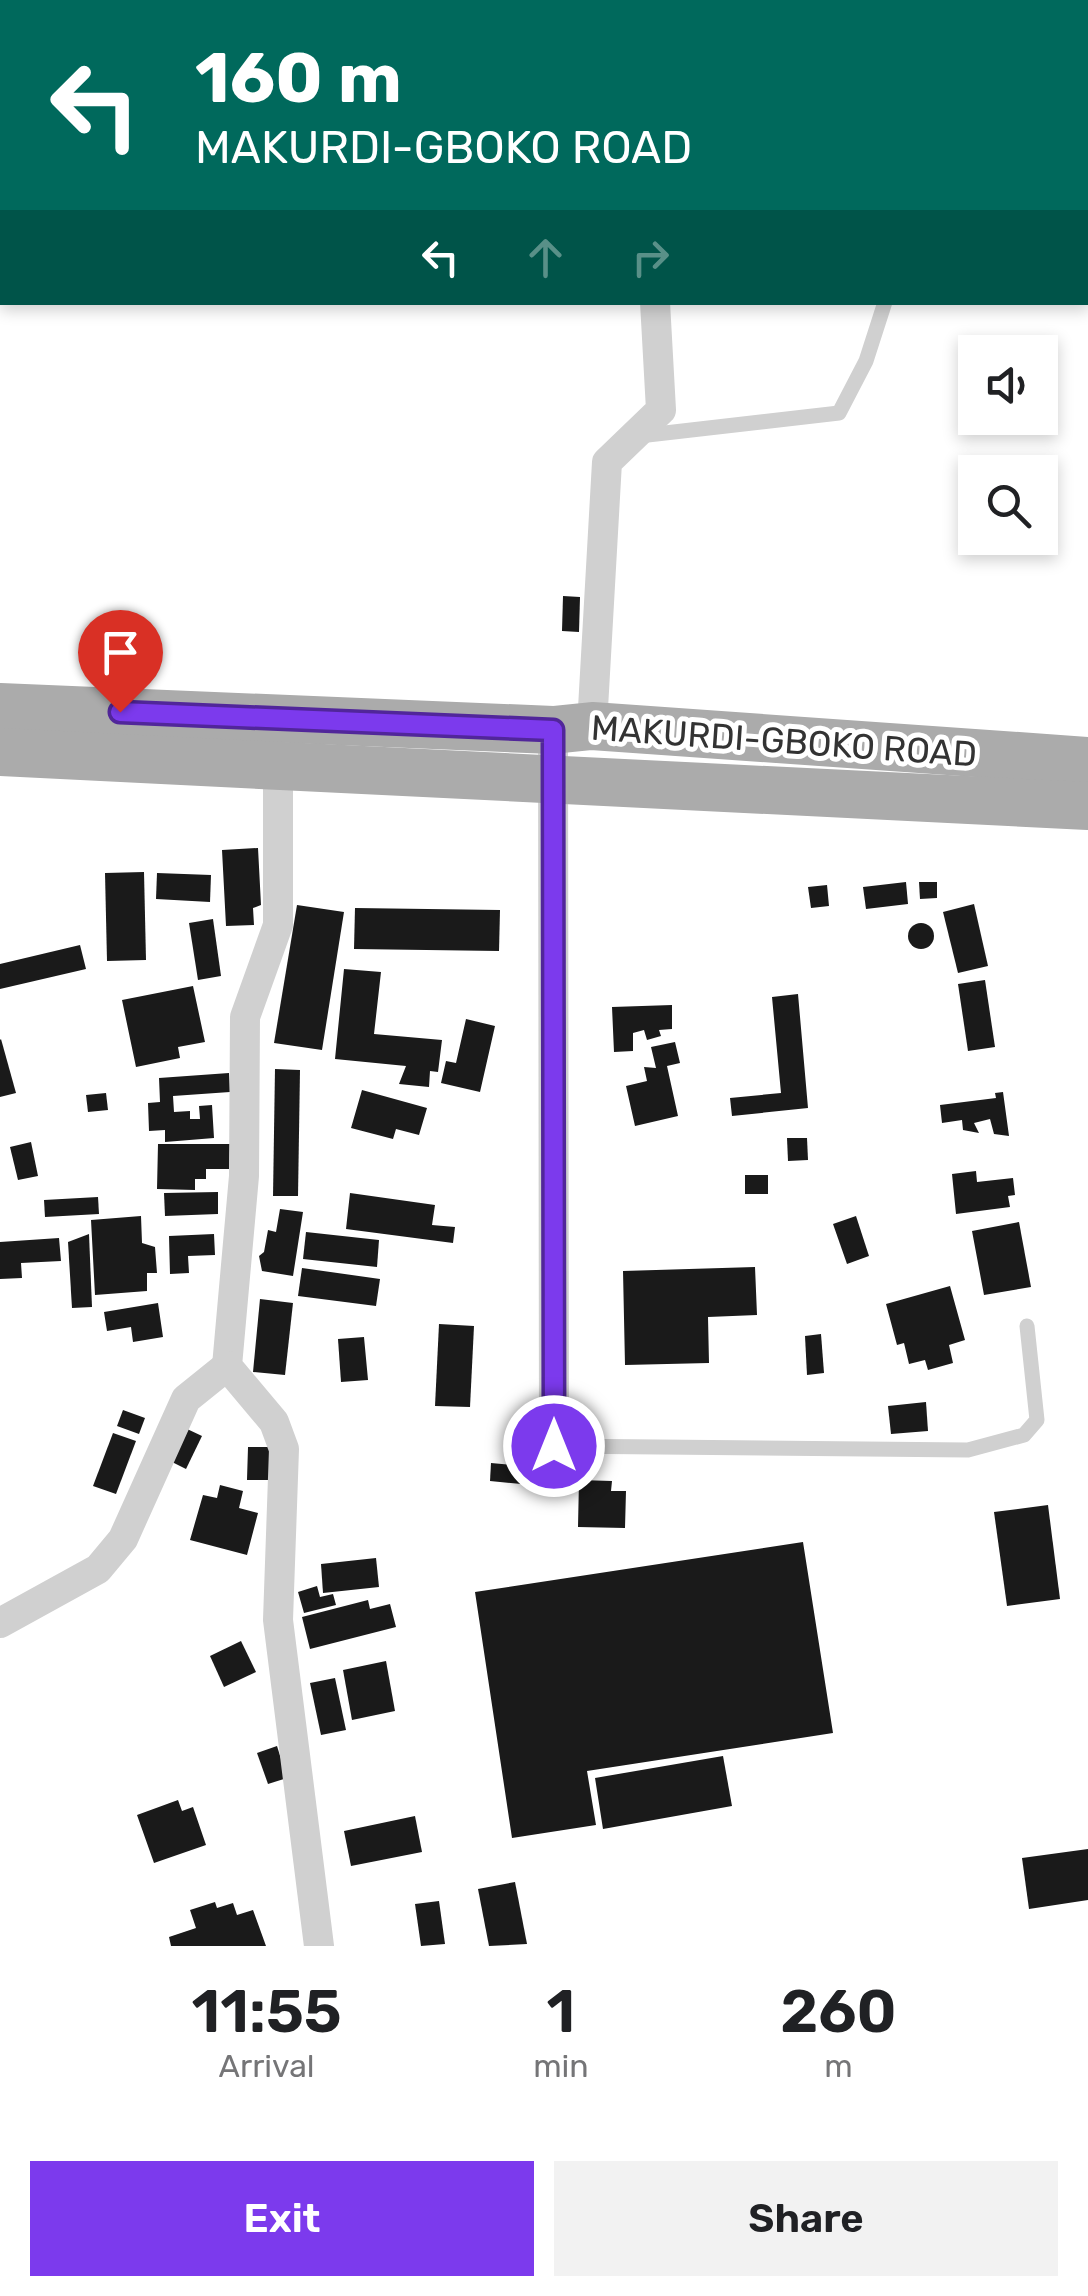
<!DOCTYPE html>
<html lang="en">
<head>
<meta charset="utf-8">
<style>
  :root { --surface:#fff; --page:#f2f2f2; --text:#202124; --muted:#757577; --accent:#7c3aed }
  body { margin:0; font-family:Rubik,sans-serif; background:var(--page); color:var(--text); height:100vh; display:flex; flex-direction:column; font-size:38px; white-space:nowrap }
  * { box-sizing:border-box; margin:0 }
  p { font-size:32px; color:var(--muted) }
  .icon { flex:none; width:55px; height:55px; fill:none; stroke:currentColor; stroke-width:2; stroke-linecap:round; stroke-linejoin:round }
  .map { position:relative; height:1946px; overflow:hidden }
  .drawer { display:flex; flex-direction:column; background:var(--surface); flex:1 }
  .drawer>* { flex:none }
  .banner { position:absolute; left:0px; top:0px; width:1090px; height:305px; box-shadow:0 5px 15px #0003; background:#00695c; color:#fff; overflow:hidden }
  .tools { position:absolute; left:958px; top:335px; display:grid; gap:20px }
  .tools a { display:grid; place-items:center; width:100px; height:100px; border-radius:0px; background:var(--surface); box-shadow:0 5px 15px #0003; font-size:50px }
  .pin { position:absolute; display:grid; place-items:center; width:85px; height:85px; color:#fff; margin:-102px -42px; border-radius:50% 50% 50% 0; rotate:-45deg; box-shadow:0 0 10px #0007 }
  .pin .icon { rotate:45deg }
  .me { position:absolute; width:110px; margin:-55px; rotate:0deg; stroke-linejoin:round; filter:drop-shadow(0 0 8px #0008) }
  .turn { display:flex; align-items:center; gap:35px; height:210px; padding:0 30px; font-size:45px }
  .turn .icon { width:130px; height:130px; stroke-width:2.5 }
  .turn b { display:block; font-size:70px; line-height:85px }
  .lanes { display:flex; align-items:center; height:95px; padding:0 30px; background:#0003; justify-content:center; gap:50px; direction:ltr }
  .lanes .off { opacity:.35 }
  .eta { display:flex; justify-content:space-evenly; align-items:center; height:170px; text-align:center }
  .eta b { font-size:60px; font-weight:600; line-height:70px }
  .cta { display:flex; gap:20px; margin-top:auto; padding:20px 30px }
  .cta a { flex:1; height:115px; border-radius:0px; background:var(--accent); color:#fff; font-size:40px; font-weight:600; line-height:115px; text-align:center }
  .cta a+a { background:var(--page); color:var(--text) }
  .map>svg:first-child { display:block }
  .building { fill:#1a1a1a }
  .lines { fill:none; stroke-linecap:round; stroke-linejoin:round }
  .lane { stroke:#d0d0d0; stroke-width:15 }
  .street { stroke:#d0d0d0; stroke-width:30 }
  .primary { stroke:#ababab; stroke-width:48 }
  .route-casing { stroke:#51269a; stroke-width:25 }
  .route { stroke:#7c3aed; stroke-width:18 }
  .labels { text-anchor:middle; stroke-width:10; stroke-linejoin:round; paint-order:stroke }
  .street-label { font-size:35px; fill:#333; stroke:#fff }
</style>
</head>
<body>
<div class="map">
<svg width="1088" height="1946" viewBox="0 0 1088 1946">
  <rect width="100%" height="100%" fill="#fff"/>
  <!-- building -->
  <g class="building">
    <polygon points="563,596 580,597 579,632 562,631"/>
    <polygon points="258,848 261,905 253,908 254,925 226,926 222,850"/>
    <polygon points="144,872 146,960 107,961 105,873"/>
    <polygon points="157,873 211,875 210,902 156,899"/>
    <polygon points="906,882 908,904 866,909 863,887"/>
    <polygon points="919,882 937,882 937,898 920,899"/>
    <polygon points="827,885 829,906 811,908 808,887"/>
    <polygon points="974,904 988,966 958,973 943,912"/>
    <polygon points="297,905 344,912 322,1050 274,1043"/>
    <polygon points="355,908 500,910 499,951 354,949"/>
    <polygon points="213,919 221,976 198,980 189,923"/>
    <circle cx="921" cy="936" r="13"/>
    <polygon points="80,945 86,969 0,989 0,964"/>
    <polygon points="344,969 381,972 374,1034 442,1040 438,1072 430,1071 429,1087 399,1084 406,1066 335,1059"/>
    <polygon points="985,980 995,1047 968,1051 958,984"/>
    <polygon points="193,986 205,1042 178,1047 180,1058 136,1067 122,1000"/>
    <polygon points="798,994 808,1108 732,1116 730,1098 781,1093 772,997"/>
    <polygon points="672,1005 672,1029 659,1030 661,1036 647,1040 644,1030 633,1033 633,1051 614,1052 612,1007"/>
    <polygon points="466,1019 495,1026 480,1092 441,1083 446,1061 456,1063"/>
    <polygon points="1,1039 16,1093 0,1097 0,1040"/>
    <polygon points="675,1042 680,1063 667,1066 678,1116 635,1126 626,1086 647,1081 644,1067 656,1068 651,1047"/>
    <polygon points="275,1069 300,1070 298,1196 273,1196"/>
    <polygon points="229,1073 230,1092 173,1096 174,1112 190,1111 190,1119 200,1119 199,1106 212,1105 214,1138 165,1142 165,1130 149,1131 148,1103 160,1102 159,1078"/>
    <polygon points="362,1090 427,1108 419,1135 396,1129 393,1139 351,1128"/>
    <polygon points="1003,1092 1009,1136 994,1134 990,1119 974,1123 979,1133 963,1130 962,1120 942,1123 940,1105 996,1098 995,1093"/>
    <polygon points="106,1093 108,1110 88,1112 86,1095"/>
    <polygon points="787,1138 807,1138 808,1160 788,1161"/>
    <polygon points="31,1142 38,1176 18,1180 10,1147"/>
    <polygon points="158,1144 230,1144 229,1169 206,1169 206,1179 195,1179 195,1190 157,1189"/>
    <polygon points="976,1171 977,1182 1013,1178 1015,1195 1008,1196 1010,1207 956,1214 952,1174"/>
    <rect x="745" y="1175" width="23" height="19"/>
    <polygon points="218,1192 218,1214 165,1216 164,1193"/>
    <polygon points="350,1193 435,1205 432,1225 455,1227 453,1243 346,1229"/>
    <polygon points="98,1197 99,1214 45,1217 44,1200"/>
    <polygon points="280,1209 303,1212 293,1276 262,1271 259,1256 264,1252 268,1230 276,1232"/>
    <polygon points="141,1216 142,1243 155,1247 157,1273 147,1273 147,1291 95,1295 91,1220"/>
    <polygon points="856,1216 869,1256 847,1264 833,1224"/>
    <polygon points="1019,1222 1031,1287 984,1295 972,1231"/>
    <polygon points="306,1232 379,1240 377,1267 303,1259"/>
    <polygon points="89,1234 92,1307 72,1308 68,1242"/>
    <polygon points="214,1234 215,1255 188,1256 189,1273 170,1274 169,1236"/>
    <polygon points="59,1238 61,1261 21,1263 22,1278 0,1279 0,1242"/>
    <polygon points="755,1267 757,1315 708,1317 709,1363 625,1365 623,1271"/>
    <polygon points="302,1268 380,1279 376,1306 298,1296"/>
    <polygon points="950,1286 965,1340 949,1345 953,1363 928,1370 925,1360 909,1364 904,1343 897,1345 886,1304"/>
    <polygon points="260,1299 293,1303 285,1375 253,1372"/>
    <polygon points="158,1303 163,1337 133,1342 131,1327 107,1331 104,1312"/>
    <polygon points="439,1324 474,1326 470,1407 435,1406"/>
    <polygon points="821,1334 824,1373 807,1375 805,1336"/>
    <polygon points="364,1337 368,1380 341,1382 338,1339"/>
    <polygon points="926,1402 928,1431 891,1434 888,1406"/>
    <polygon points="123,1410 145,1418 139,1434 117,1426"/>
    <polygon points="185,1428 202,1436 186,1469 168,1460"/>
    <polygon points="113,1433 136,1441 116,1494 93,1486"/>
    <polygon points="248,1447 270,1447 270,1480 247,1480"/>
    <polygon points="491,1463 534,1467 532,1485 490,1481"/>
    <polygon points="579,1480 612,1481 611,1491 626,1491 625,1528 578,1527"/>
    <polygon points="220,1485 243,1491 239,1508 258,1513 247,1555 190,1540 203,1495 217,1498"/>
    <polygon points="1048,1505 1060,1599 1007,1606 994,1512"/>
    <polygon points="803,1542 833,1733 587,1771 596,1825 512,1838 475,1592"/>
    <polygon points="376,1558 379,1587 323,1593 321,1564"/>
    <polygon points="317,1586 320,1597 333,1594 336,1605 304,1613 298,1592"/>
    <polygon points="368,1600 370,1609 390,1604 396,1627 310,1649 302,1617"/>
    <polygon points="241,1641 256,1672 224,1687 210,1656"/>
    <polygon points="386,1661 395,1711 352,1720 343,1670"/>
    <polygon points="335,1678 346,1730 321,1735 310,1683"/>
    <polygon points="277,1746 287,1778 268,1784 257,1753"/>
    <polygon points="723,1756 732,1806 603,1829 595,1778"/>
    <polygon points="178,1800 182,1811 193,1807 206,1845 154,1863 137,1815"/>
    <polygon points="415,1816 422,1852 351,1866 344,1831"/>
    <polygon points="1088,1849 1088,1900 1029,1909 1022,1858"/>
    <polygon points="515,1882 527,1944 489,1946 478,1889"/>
    <polygon points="439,1901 445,1944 421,1946 415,1904"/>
    <polygon points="215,1902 217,1908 233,1903 237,1915 253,1910 266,1946 171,1946 169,1937 196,1928 190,1910"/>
  </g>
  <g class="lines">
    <!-- lane -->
    <g class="lane">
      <polyline points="639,436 839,413 866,361 885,302"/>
      <polyline points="554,1446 968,1450 1024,1435 1037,1420 1027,1326"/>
    </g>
    <!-- street -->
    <g class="street">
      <polyline points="636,0 636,2"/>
      <polyline points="592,726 607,462 661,410 655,302"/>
      <polyline points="553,730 554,1446"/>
      <polyline points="278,764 278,925 245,1017 244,1176 227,1366 274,1422 284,1449 278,1620 319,1946"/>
      <polyline points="0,1623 98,1569 123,1539 186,1399 227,1366"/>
    </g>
    <!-- primary -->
    <g class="primary">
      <polyline points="0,707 553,730 592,726 1088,761"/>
      <polyline points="0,752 1088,806"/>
    </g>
  </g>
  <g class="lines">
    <!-- route casing -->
    <g class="route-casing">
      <polyline id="route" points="120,712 553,730 554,1446"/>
    </g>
    <!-- route -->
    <use href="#route" class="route"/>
  </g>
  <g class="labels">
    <!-- street labels -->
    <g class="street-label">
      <text transform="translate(784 741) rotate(4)" y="12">MAKURDI-GBOKO ROAD</text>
    </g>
  </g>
</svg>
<div class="tools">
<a><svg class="icon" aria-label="sound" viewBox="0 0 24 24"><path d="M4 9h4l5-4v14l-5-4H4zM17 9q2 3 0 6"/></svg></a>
<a><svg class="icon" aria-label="search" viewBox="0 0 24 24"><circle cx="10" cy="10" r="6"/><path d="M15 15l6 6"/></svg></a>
</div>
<div class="pin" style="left:120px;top:712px;background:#d93025"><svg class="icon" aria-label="arrive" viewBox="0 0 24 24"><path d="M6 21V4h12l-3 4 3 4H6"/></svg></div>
<svg class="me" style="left:554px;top:1446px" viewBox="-20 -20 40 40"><circle r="17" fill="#7c3aed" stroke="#fff" stroke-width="3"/><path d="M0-11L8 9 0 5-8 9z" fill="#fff"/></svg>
<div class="banner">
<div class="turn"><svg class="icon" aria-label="left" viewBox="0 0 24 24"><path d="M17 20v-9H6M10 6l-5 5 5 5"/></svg><div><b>160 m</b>MAKURDI-GBOKO ROAD</div></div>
<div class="lanes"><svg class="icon" aria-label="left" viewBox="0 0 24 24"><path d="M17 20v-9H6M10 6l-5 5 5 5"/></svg><svg class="icon off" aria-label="ahead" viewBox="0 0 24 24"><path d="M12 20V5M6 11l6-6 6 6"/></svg><svg class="icon off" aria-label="right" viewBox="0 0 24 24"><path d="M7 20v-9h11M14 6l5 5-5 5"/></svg></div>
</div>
</div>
<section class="drawer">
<div class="eta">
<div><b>11:55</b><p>Arrival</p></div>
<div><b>1</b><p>min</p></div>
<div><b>260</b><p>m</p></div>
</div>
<div class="cta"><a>Exit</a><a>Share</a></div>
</section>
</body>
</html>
